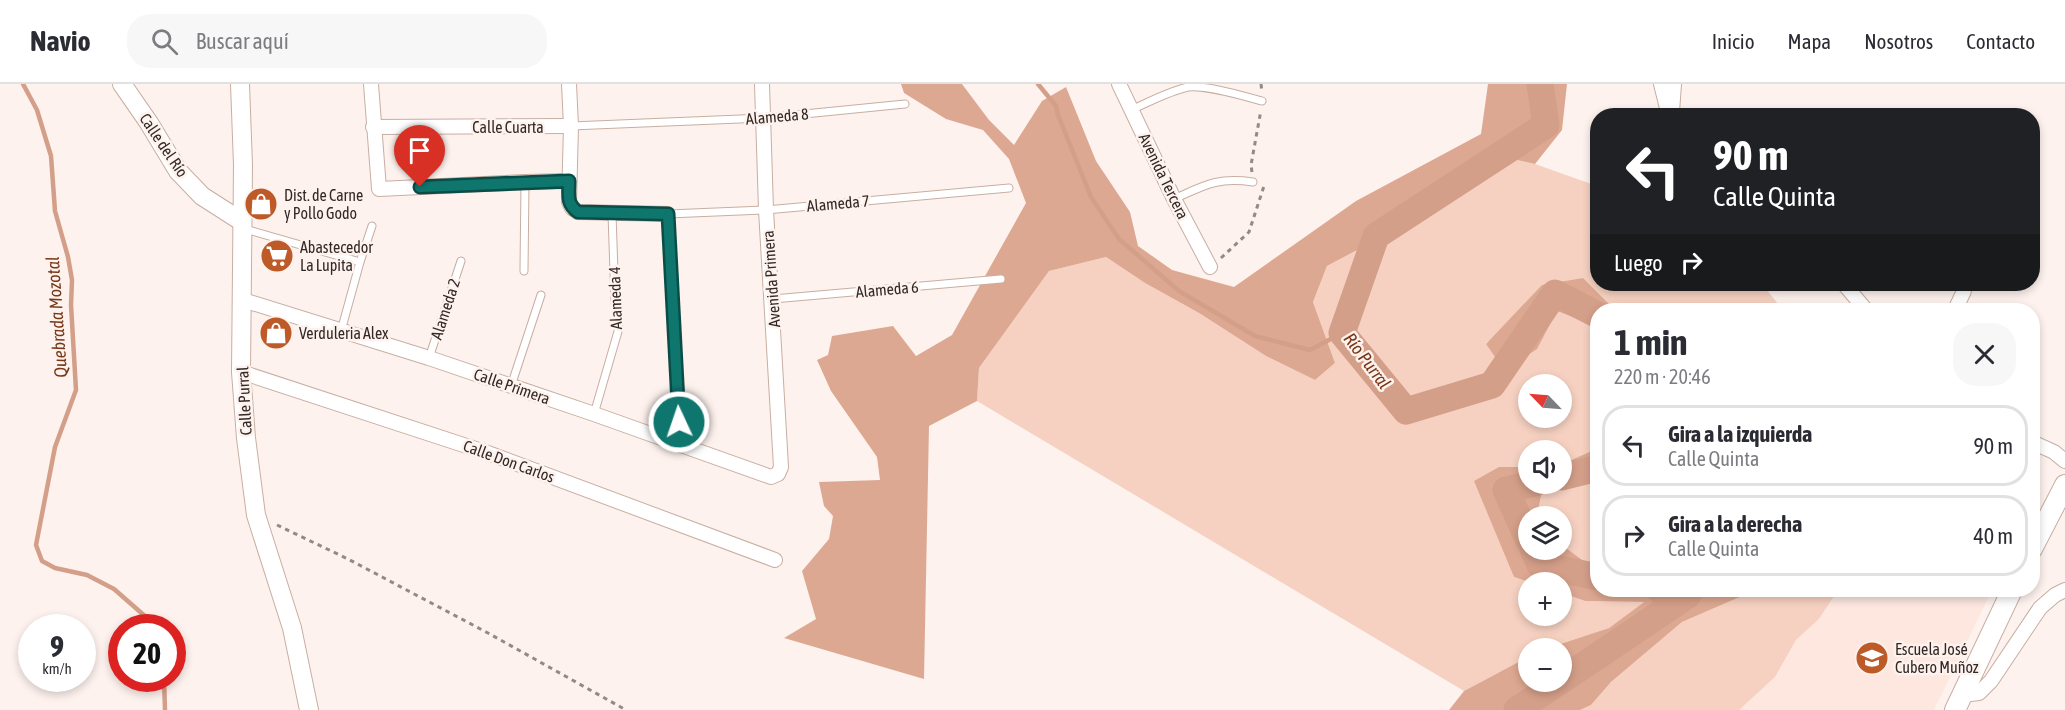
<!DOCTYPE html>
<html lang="es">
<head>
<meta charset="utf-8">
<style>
  :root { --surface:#fff; --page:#f7f7f7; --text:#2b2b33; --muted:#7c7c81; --line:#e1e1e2 }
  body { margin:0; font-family:"Asap Condensed",sans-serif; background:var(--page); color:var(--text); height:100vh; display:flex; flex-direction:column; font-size:22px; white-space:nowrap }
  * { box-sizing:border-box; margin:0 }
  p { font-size:20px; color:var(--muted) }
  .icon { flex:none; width:33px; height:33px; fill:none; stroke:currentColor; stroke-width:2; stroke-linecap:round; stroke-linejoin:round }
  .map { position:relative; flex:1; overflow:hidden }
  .details { position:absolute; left:1590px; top:219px; width:450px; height:294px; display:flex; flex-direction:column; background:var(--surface); border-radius:24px; box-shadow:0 3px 9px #0003 }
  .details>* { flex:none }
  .hud { position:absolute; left:1590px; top:24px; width:450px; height:183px; border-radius:24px; box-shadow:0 3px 9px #0003; background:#202124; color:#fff; overflow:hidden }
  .needle { width:39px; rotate:295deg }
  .fabs { position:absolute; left:1518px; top:290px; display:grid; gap:12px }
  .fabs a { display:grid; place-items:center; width:54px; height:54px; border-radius:50%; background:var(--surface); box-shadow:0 3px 9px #0003; font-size:30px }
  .speed { position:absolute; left:18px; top:530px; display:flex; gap:12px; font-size:30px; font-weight:700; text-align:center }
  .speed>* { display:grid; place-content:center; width:78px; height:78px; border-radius:50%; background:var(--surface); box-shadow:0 3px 9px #0003; line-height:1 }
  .speed small { font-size:15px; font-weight:400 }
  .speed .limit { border:9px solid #d22; background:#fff; color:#111 }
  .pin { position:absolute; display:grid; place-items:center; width:51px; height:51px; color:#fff; margin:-62px -26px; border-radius:50% 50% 50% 0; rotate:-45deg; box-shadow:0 0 6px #0007 }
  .pin .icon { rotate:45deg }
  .me { position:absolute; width:66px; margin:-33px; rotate:357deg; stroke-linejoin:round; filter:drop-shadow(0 0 4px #0008) }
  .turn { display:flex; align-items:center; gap:21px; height:126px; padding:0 24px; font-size:27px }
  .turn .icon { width:78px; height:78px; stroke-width:2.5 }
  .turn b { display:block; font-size:42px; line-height:51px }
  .then { display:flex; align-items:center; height:57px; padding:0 24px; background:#0003; gap:12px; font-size:22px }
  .round { display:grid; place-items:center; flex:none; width:63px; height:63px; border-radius:24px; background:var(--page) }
  .overview { display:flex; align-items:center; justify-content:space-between; height:102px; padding:0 24px }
  h1 { font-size:36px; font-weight:700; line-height:45px }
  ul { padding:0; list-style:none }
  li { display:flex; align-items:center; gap:18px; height:81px; margin:0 12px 9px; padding:0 12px; border:3px solid var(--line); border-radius:24px }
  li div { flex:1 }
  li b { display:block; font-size:22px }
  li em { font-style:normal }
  header { display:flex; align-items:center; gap:36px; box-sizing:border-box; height:84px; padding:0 30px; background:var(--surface); border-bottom:2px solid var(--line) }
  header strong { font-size:28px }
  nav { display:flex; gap:33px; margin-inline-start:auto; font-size:21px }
  .search { width:420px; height:54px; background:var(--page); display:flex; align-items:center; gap:15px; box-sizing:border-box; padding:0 21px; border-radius:24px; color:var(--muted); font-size:22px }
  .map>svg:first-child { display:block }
  .built { fill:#fde7de }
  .green { fill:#f6d1c1; fill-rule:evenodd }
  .forest { fill:#dda891 }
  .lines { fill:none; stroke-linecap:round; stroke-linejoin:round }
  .stream { stroke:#d49f89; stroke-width:4.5 }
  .river { stroke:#d49f89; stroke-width:27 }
  .service-casing { stroke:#c8aea2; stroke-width:9 }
  .minor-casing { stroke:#c8aea2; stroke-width:16 }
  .tertiary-casing { stroke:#c8aea2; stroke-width:20 }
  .secondary-casing { stroke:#c8aea2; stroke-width:22 }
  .path { stroke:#948984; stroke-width:3; stroke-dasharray:4.5 4.5; stroke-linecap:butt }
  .service { stroke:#fff; stroke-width:7 }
  .minor { stroke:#fff; stroke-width:14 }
  .tertiary { stroke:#fff; stroke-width:18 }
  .secondary { stroke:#fff; stroke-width:20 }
  .route-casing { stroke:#0a4d48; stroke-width:15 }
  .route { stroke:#0f766e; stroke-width:10 }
  .labels { text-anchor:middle; stroke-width:5; stroke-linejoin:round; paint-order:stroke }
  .street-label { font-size:16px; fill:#332924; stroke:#fef2ee }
  .poi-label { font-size:16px; fill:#332924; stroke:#fef2ee; text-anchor:start }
  .water-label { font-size:18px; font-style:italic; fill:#783717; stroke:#fef2ee }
</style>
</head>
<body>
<header>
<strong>Navio</strong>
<div class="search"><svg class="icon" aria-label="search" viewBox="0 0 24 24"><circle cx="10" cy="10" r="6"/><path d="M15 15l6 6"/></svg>Buscar aquí</div>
<nav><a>Inicio</a><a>Mapa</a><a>Nosotros</a><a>Contacto</a></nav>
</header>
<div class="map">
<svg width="2065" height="626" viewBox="0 0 2065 626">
  <rect width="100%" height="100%" fill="#fef2ee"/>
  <!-- built -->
  <polygon class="built" points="1838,506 1976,506 1989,512 1934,626 1739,626 1775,593 1796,556 1819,535"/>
  <!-- green -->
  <g class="green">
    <path d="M1517 76 1535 80 1597 102 1598 200H1762L1783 226H1615L1582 194 1486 259 1504 286 1537 264 1557 227 1593 241 1597 253 1598 357 1596 365 1562 380V366H1528V383H1499L1514 493 1529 498 1528 531H1562V509L1585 517 1644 518 1609 544 1548 564H1528V573L1464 607 977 317 979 284 1049 187 1106 173 1145 199 1199 229 1266 272 1315 296 1335 279 1313 218 1327 182 1461 111ZM1528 300H1562V333H1528Z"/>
    <polygon points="1597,399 1597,482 1589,481 1562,461 1562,432 1537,432 1542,407"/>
    <polygon points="1756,506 1838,506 1819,535 1796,556 1775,593 1739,626 1580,626 1591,621 1611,598 1682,538"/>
  </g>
  <!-- forest -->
  <g class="forest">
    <polygon points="901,0 962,0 989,36 1014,61 1042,17 1066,3 1096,77 1130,128 1138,162 1172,186 1234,203 1356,117 1481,50 1488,0 1567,0 1562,46 1535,80 1517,76 1461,111 1327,182 1313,218 1335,279 1315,296 1266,272 1199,229 1145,199 1106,173 1049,187 979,284 977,317 929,342 924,595 784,554 816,535 802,487 829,455 833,432 824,422 819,398 880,396 877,373 831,307 817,276 828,271 832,252 893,242 916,272 952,251 1026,119 1009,75 983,46 946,35 904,9"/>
    <polygon points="1583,194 1615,226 1598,226 1597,253 1593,241 1557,227 1537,265 1504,286 1486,260 1542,201"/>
    <polygon points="1597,357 1597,399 1542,407 1537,432 1528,432 1528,465 1562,465 1562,461 1589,481 1597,482 1598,506 1756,506 1682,538 1611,598 1591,621 1580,626 1449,626 1464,607 1528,573 1528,597 1562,597 1562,564 1548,564 1609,544 1644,518 1585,517 1562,509 1562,498 1529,498 1514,493 1474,397 1499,383 1528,383 1528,399 1562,399 1562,380 1596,365"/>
  </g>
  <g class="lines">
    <!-- stream -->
    <g class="stream">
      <polyline points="23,0 37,26 51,72 55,127 68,173 72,196 71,221 76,306 55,363 36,461 42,477 55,484 87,491 114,505 146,533 149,543"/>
      <polyline points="1038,0 1056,22 1058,31 1091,113 1119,155 1179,207 1255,252 1310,266 1342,249"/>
      <polyline points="164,594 165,626"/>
    </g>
    <!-- river -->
    <g class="river">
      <polyline points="1540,0 1546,41 1376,152 1342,249 1406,327 1492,301 1555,209 1598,231"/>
      <polyline points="1562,393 1598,384"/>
      <polyline points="1528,455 1506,406 1535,399"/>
      <polyline points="1533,465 1540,481 1598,493"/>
      <polyline points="1562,596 1688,511 1660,506"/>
      <polyline points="1517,626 1560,597"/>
    </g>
    <!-- service casing -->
    <g class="service-casing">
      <g id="service">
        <path d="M1131 26C1149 18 1169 7 1188 3 1207 1 1243 12 1262 17"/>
        <polyline points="571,42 764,34 905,20"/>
        <path d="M1174 115C1205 101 1217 93 1253 98"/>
        <polyline points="245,145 360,178 341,247"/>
        <polyline points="360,178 372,142"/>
        <polyline points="524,187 525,98"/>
        <polyline points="773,215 1001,195"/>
        <polyline points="429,274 461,177"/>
        <polyline points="511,302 541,211"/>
        <polyline points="594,330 619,244 615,218 612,130"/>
        <polyline points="680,361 668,130 766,126 1009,104"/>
      </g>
    </g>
    <!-- minor casing -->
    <g class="minor-casing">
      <g id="minor">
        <polyline points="371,0 379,105 525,98 569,97"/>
        <polyline points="569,0 571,42 569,118 572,124 578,128 668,130"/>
        <polyline points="1119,0 1174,115 1210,183"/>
        <polyline points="1661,0 1669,32"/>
        <polyline points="1672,28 1674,0"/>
        <polyline points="373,43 571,42"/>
        <polyline points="1844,200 1866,226"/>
        <polyline points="243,216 429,274 594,330 771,393 778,390 781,383 766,126 762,0"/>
        <polyline points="1955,226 1964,207"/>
        <polyline points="241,288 488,369 775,476"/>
        <polyline points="2032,358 2054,368 2065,377"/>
        <polyline points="1962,611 1979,609 1991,597 2040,524 2055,511 2065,506"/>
      </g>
    </g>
    <!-- tertiary casing -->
    <g class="tertiary-casing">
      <g id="tertiary">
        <polyline points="122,0 149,39 178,87 202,112 241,137"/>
        <polyline points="240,0 243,81 241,288 246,354 256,431 292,544 309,626"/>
      </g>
    </g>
    <!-- secondary casing -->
    <g class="secondary-casing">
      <g id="secondary">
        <polyline points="2032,465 2065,401"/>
        <polyline points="1955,626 2012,506"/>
      </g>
    </g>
    <!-- path -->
    <g class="path">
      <polyline points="1261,0 1262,8"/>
      <polyline points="1252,88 1251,81 1261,26"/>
      <polyline points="1221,174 1249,148 1264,102"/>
      <polyline points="277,441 348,475 488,549 626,626"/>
    </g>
    <!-- service -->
    <use href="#service" class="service"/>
    <!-- minor -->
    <use href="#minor" class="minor"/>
    <!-- tertiary -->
    <use href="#tertiary" class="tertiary"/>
    <!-- secondary -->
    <use href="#secondary" class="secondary"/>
  </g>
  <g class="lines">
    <!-- route casing -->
    <g class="route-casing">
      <path id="route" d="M420 103 569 97C569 110 566 120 578 128L668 130 679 338"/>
    </g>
    <!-- route -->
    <use href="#route" class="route"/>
  </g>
  <!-- icons -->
  <defs>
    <g id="shop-disc" transform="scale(1.725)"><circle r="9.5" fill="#be5a28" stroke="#fef2ee"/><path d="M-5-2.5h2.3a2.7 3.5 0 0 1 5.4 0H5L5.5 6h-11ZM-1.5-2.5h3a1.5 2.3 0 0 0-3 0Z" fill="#fff"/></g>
    <g id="supermarket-disc" transform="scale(1.725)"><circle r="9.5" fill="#be5a28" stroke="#fef2ee"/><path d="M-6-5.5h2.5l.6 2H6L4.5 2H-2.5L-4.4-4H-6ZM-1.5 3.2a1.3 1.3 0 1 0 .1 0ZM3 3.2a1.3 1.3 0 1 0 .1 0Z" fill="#fff"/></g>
    <g id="school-disc" transform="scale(1.725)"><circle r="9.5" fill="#be5a28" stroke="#fef2ee"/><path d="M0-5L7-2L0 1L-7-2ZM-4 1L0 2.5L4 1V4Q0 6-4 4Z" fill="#fff"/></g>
  </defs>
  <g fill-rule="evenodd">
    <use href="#shop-disc" x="261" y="120"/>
    <use href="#supermarket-disc" x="277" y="172"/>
    <use href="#shop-disc" x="276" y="249"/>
    <use href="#school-disc" x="1872" y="574"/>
  </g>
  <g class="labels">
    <!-- street labels -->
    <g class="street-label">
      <text transform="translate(777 32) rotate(-5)" y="6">Alameda 8</text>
      <text x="508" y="49">Calle Cuarta</text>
      <text transform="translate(164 61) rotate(56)" y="6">Calle del Río</text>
      <text transform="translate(1164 92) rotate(64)" y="6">Avenida Tercera</text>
      <text transform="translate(838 119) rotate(-5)" y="6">Alameda 7</text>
      <text transform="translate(771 195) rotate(-94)" y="6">Avenida Primera</text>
      <text transform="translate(887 205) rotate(-5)" y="6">Alameda 6</text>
      <text transform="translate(615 214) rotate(-92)" y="6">Alameda 4</text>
      <text transform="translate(445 225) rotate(-72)" y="6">Alameda 2</text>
      <text transform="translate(512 302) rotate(19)" y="6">Calle Primera</text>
      <text transform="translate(244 317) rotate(-93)" y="6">Calle Purral</text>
      <text transform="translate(509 377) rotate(20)" y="6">Calle Don Carlos</text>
    </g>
    <!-- poi labels -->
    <g class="poi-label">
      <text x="284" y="117">Dist. de Carne<tspan x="284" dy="18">y Pollo Godo</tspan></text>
      <text x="300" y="169">Abastecedor<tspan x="300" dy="18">La Lupita</tspan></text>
      <text x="299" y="255">Verduleria Alex</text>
      <text x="1895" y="571">Escuela José<tspan x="1895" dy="18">Cubero Muñoz</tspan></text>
    </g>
    <!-- water labels -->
    <g class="water-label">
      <text transform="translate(57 233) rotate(-94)" y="6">Quebrada Mozotal</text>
      <text transform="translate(1367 277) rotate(53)" y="6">Río Purral</text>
    </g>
  </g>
</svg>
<div class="fabs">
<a><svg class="needle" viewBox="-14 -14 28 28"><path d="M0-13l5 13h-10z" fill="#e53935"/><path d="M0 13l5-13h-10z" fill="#7c7c81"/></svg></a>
<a><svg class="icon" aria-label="sound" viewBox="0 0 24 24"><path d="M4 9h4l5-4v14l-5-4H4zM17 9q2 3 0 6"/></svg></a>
<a><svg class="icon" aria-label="layers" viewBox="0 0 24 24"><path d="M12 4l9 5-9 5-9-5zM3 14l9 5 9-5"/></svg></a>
<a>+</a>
<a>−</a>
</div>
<div class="speed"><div>9<small>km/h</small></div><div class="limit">20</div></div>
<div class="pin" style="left:420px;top:103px;background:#d93025"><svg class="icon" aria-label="arrive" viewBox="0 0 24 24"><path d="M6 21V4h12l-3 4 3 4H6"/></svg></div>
<svg class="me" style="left:679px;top:338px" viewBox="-20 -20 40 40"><circle r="17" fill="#0f766e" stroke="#fff" stroke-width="3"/><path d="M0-11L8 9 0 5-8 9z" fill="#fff"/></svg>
<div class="hud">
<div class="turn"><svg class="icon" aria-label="left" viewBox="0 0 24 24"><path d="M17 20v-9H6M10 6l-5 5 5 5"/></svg><div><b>90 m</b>Calle Quinta</div></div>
<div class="then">Luego<svg class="icon" aria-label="right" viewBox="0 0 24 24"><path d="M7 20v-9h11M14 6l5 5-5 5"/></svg></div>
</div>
<section class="details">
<div class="overview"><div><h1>1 min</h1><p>220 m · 20:46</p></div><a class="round"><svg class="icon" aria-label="close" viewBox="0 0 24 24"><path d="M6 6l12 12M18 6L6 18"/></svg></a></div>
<ul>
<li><svg class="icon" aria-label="left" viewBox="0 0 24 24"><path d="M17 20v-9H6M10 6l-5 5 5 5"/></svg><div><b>Gira a la izquierda</b><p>Calle Quinta</p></div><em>90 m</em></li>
<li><svg class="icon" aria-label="right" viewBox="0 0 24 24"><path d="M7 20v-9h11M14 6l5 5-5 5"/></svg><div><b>Gira a la derecha</b><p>Calle Quinta</p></div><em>40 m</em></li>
</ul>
</section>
</div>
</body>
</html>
